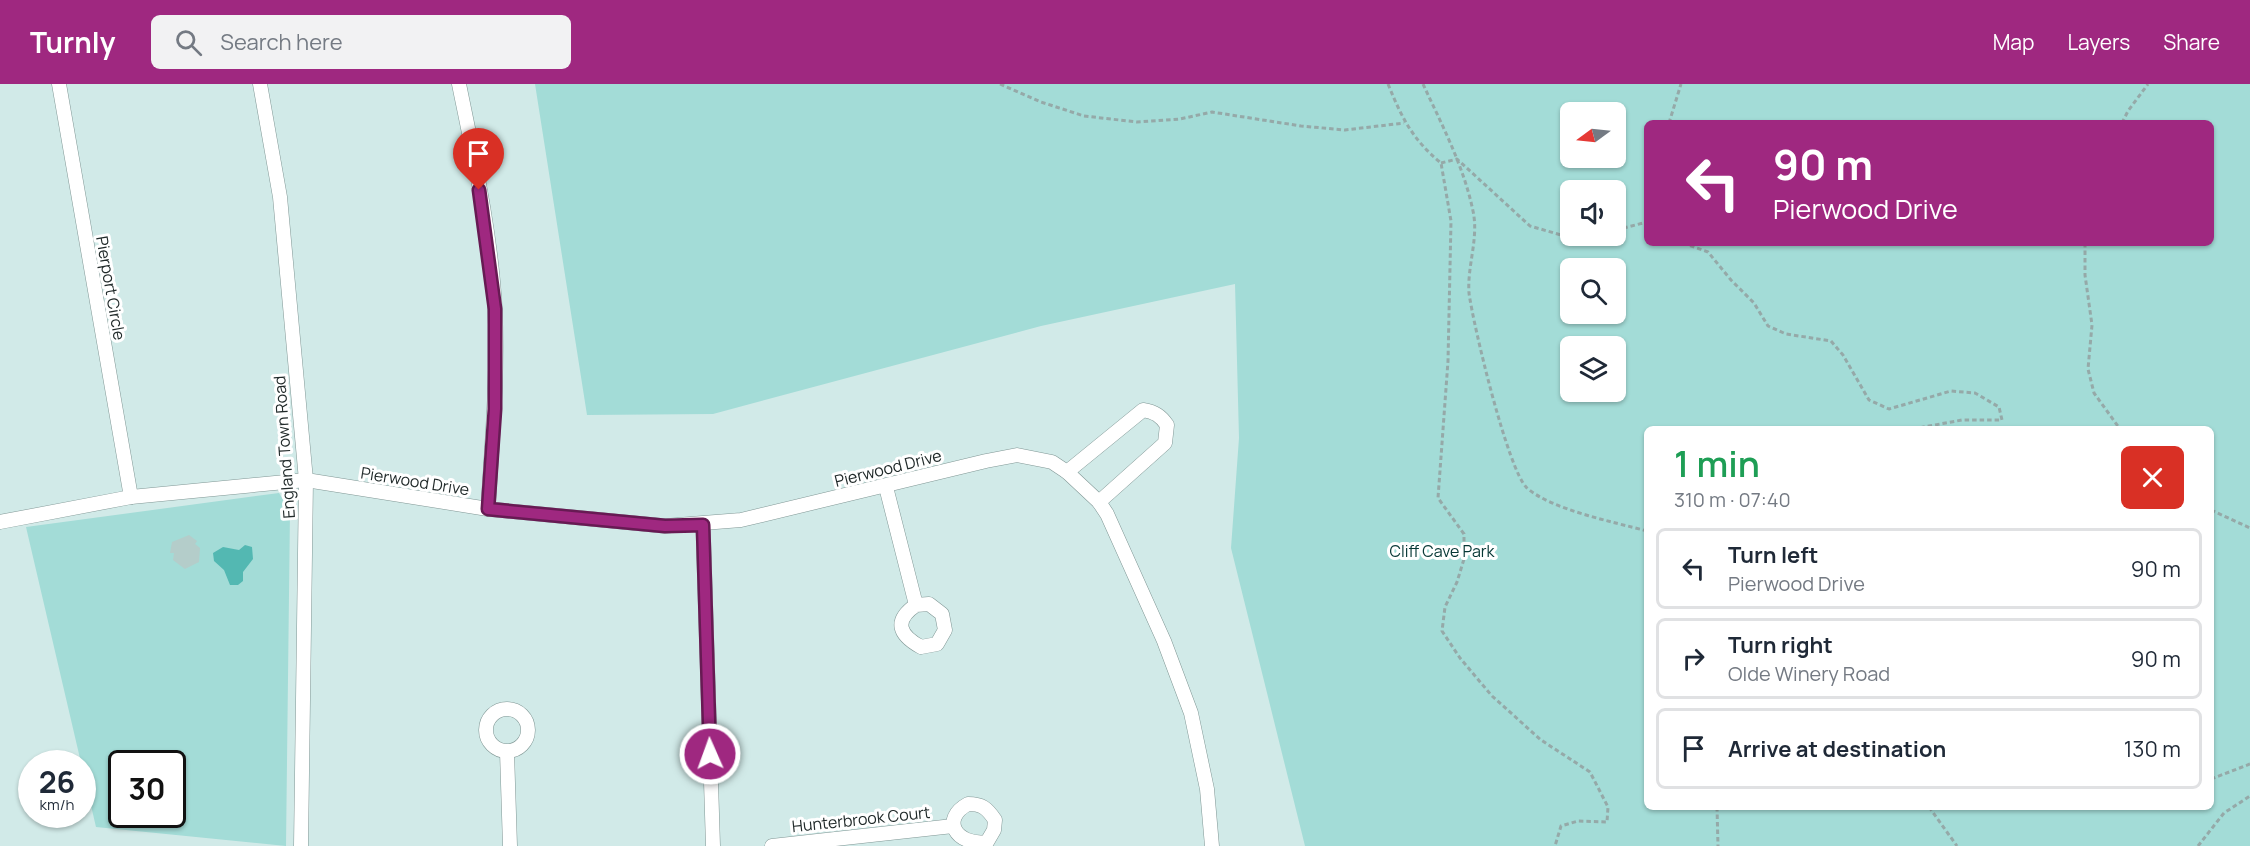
<!DOCTYPE html>
<html lang="en">
<head>
<meta charset="utf-8">
<style>
  :root { --surface:#fff; --page:#f2f2f3; --text:#1f2937; --muted:#747a83; --line:#e0e1e3; --accent:#9f2880 }
  body { margin:0; font-family:Manrope,sans-serif; background:var(--page); color:var(--text); height:100vh; display:flex; flex-direction:column; font-size:22px; white-space:nowrap }
  * { box-sizing:border-box; margin:0 }
  p { font-size:20px; color:var(--muted) }
  .icon { flex:none; width:33px; height:33px; fill:none; stroke:currentColor; stroke-width:2; stroke-linecap:round; stroke-linejoin:round }
  .map { position:relative; flex:1; overflow:hidden }
  .sheet { position:absolute; left:1644px; top:342px; width:570px; height:384px; display:flex; flex-direction:column; background:var(--surface); border-radius:9px; box-shadow:0 2px 4px #0004 }
  .sheet>* { flex:none }
  .guide { position:absolute; left:1644px; top:36px; width:570px; height:126px; border-radius:9px; box-shadow:0 2px 4px #0004; background:#9f2880; color:#fff; overflow:hidden }
  .needle { width:39px; rotate:255deg }
  .buttons { position:absolute; left:1560px; top:18px; display:grid; gap:12px }
  .buttons a { display:grid; place-items:center; width:66px; height:66px; border-radius:9px; background:var(--surface); box-shadow:0 2px 4px #0004; font-size:30px }
  .speed { position:absolute; left:18px; top:666px; display:flex; gap:12px; font-size:30px; font-weight:700; text-align:center }
  .speed>* { display:grid; place-content:center; width:78px; height:78px; border-radius:50%; background:var(--surface); box-shadow:0 2px 4px #0004; line-height:1 }
  .speed small { font-size:15px; font-weight:400 }
  .speed .limit { border:3px solid #111; border-radius:9px; background:#fff; color:#111 }
  .pin { position:absolute; display:grid; place-items:center; width:51px; height:51px; color:#fff; margin:-62px -26px; border-radius:50% 50% 50% 0; rotate:-45deg; box-shadow:0 0 6px #0007 }
  .pin .icon { rotate:45deg }
  .me { position:absolute; width:66px; margin:-33px; rotate:358deg; stroke-linejoin:round; filter:drop-shadow(0 0 4px #0008) }
  .turn { display:flex; align-items:center; gap:21px; height:126px; padding:0 30px; font-size:27px }
  .turn .icon { width:78px; height:78px; stroke-width:2.5 }
  .turn b { display:block; font-size:42px; line-height:51px }
  .round { display:grid; place-items:center; flex:none; width:63px; height:63px; border-radius:9px; background:var(--page) }
  .head { display:flex; align-items:center; justify-content:space-between; height:102px; padding:0 30px }
  h1 { font-size:36px; font-weight:600; line-height:45px; color:#1e9e55 }
  ul { padding:0; list-style:none }
  li { display:flex; align-items:center; gap:18px; height:81px; margin:0 12px 9px; padding:0 18px; border:3px solid var(--line); border-radius:9px }
  li div { flex:1 }
  li b { display:block; font-size:22px }
  li em { font-style:normal }
  header { display:flex; align-items:center; gap:36px; box-sizing:border-box; height:84px; padding:0 30px; background:var(--accent); color:#fff }
  header strong { font-size:28px }
  nav { display:flex; gap:33px; margin-inline-start:auto; font-size:21px }
  .search { width:420px; height:54px; background:var(--page); display:flex; align-items:center; gap:15px; box-sizing:border-box; padding:0 21px; border-radius:9px; color:var(--muted); font-size:22px }
  .map>svg:first-child { display:block }
  .green { fill:#a3dcd7; fill-rule:evenodd }
  .water { fill:#53b8b2 }
  .building { fill:#b4cdca }
  .lines { fill:none; stroke-linecap:round; stroke-linejoin:round }
  .street-casing { stroke:#809795; stroke-width:15 }
  .path { stroke:#95a9a8; stroke-width:3; stroke-dasharray:4.5 3; stroke-linecap:butt }
  .street { stroke:#fff; stroke-width:14 }
  .route-casing { stroke:#671a53; stroke-width:15 }
  .route { stroke:#9f2880; stroke-width:10 }
  .labels { text-anchor:middle; stroke-width:6; stroke-linejoin:round; paint-order:stroke }
  .street-label { font-size:16px; fill:#212a2a; stroke:#fff }
  .park-label { font-size:16px; fill:#063735; stroke:#fff }
</style>
</head>
<body>
<header>
<strong>Turnly</strong>
<div class="search"><svg class="icon" aria-label="search" viewBox="0 0 24 24"><circle cx="10" cy="10" r="6"/><path d="M15 15l6 6"/></svg>Search here</div>
<nav><a>Map</a><a>Layers</a><a>Share</a></nav>
</header>
<div class="map">
<svg width="2250" height="762" viewBox="0 0 2250 762">
  <rect width="100%" height="100%" fill="#d1eae8"/>
  <!-- green -->
  <g class="green">
    <path d="M535 0H2250V762H1305L1231 464 1239 354 1235 200 1041 242 713 330 587 331ZM1616 28V74H1570V28ZM1647 39H2211V159H1647ZM1616 106V152H1570V106ZM1616 184V230H1570V184ZM1616 262V308H1570V262ZM1647 345H2211V723H1647Z"/>
    <path d="M279 409 290 427 286 762 96 743 26 443ZM122 680H172V730H122Z"/>
  </g>
  <!-- water -->
  <polygon class="water" points="245,461 252,463 253,475 243,488 243,497 238,501 230,501 224,486 214,477 213,469 223,463 239,466"/>
  <!-- building -->
  <polygon class="building" points="189,451 197,457 195,460 200,464 199,478 185,485 173,476 174,469 170,469 172,458"/>
  <g class="lines">
    <!-- street casing -->
    <g class="street-casing">
      <g id="street">
        <polyline points="59,0 131,413"/>
        <polyline points="260,0 280,113 306,396 301,762"/>
        <path d="M459 0C474 74 491 149 495 225 498 292 492 359 488 425"/>
        <path d="M1067 388 1143 326C1155 328 1161 332 1167 341L1165 359 1099 418"/>
        <path d="M886 403 916 521C893 537 899 551 921 563L937 560 945 546 942 530 929 520 916 521"/>
        <polyline points="0,438 131,413 306,396 488,425 665,442 741,436 986,377 1017,371 1052,378 1067,388 1099,418 1107,430 1164,557 1191,629 1207,705 1212,762"/>
        <polyline points="703,441 713,762"/>
        <circle cx="507" cy="646" r="21"/>
        <polyline points="507,668 510,762"/>
        <path d="M968 720C982 720 987 724 995 736L994 746 987 758C956 762 940 735 968 720Z"/>
        <polyline points="772,762 953,742"/>
      </g>
    </g>
    <!-- path -->
    <g class="path">
      <polyline points="1000,0 1041,18 1084,32 1137,38 1180,35 1212,28 1301,42 1345,46 1404,39"/>
      <path d="M1388 0C1402 34 1412 55 1441 79L1451 137 1448 277 1438 414 1464 450V475L1457 498 1445 523 1442 547 1460 574 1492 612 1541 656 1590 688 1608 723 1607 738 1578 737 1561 742 1555 762"/>
      <path d="M1423 0C1442 41 1464 83 1473 127 1479 154 1467 182 1469 209 1473 240 1508 387 1527 404 1552 426 1614 438 1647 447"/>
      <polyline points="1669,39 1681,0"/>
      <polyline points="2122,39 2128,27 2148,0"/>
      <polyline points="1441,79 1457,75 1530,142 1568,153 1579,152"/>
      <polyline points="1616,146 1647,138"/>
      <polyline points="1683,159 1708,168 1731,196 1754,219 1768,242 1786,250 1831,257 1843,271 1869,316 1889,325 1951,307 1975,309 1999,323 2002,336 1962,336 1913,345"/>
      <polyline points="2085,159 2085,191 2092,241 2088,285 2094,309 2120,345"/>
      <polyline points="2211,426 2250,444"/>
      <polyline points="2211,695 2250,680"/>
      <polyline points="1717,723 1718,762"/>
      <polyline points="1929,723 1957,762"/>
      <polyline points="2198,762 2224,729 2250,712"/>
    </g>
    <!-- street -->
    <use href="#street" class="street"/>
  </g>
  <g class="lines">
    <!-- route casing -->
    <g class="route-casing">
      <polyline id="route" points="479,106 495,225 495,325 488,425 665,442 703,441 710,670"/>
    </g>
    <!-- route -->
    <use href="#route" class="route"/>
  </g>
  <g class="labels">
    <!-- street labels -->
    <g class="street-label">
      <text transform="translate(111 204) rotate(80)" y="6">Pierport Circle</text>
      <text transform="translate(284 363) rotate(-94)" y="6">England Town Road</text>
      <text transform="translate(888 384) rotate(-14)" y="6">Pierwood Drive</text>
      <text transform="translate(415 397) rotate(9)" y="6">Pierwood Drive</text>
      <text transform="translate(861 735) rotate(-6)" y="6">Hunterbrook Court</text>
    </g>
    <!-- park labels -->
    <g class="park-label">
      <text x="1442" y="473">Cliff Cave Park</text>
    </g>
  </g>
</svg>
<div class="buttons">
<a><svg class="needle" viewBox="-14 -14 28 28"><path d="M0-13l5 13h-10z" fill="#e53935"/><path d="M0 13l5-13h-10z" fill="#747a83"/></svg></a>
<a><svg class="icon" aria-label="sound" viewBox="0 0 24 24"><path d="M4 9h4l5-4v14l-5-4H4zM17 9q2 3 0 6"/></svg></a>
<a><svg class="icon" aria-label="search" viewBox="0 0 24 24"><circle cx="10" cy="10" r="6"/><path d="M15 15l6 6"/></svg></a>
<a><svg class="icon" aria-label="layers" viewBox="0 0 24 24"><path d="M12 4l9 5-9 5-9-5zM3 14l9 5 9-5"/></svg></a>
</div>
<div class="speed"><div>26<small>km/h</small></div><div class="limit">30</div></div>
<div class="pin" style="left:479px;top:106px;background:#d93025"><svg class="icon" aria-label="arrive" viewBox="0 0 24 24"><path d="M6 21V4h12l-3 4 3 4H6"/></svg></div>
<svg class="me" style="left:710px;top:670px" viewBox="-20 -20 40 40"><circle r="17" fill="#9f2880" stroke="#fff" stroke-width="3"/><path d="M0-11L8 9 0 5-8 9z" fill="#fff"/></svg>
<div class="guide">
<div class="turn"><svg class="icon" aria-label="left" viewBox="0 0 24 24"><path d="M17 20v-9H6M10 6l-5 5 5 5"/></svg><div><b>90 m</b>Pierwood Drive</div></div>
</div>
<section class="sheet">
<div class="head"><div><h1>1 min</h1><p>310 m · 07:40</p></div><a class="round" style="background:#d93025;color:#fff"><svg class="icon" aria-label="close" viewBox="0 0 24 24"><path d="M6 6l12 12M18 6L6 18"/></svg></a></div>
<ul>
<li><svg class="icon" aria-label="left" viewBox="0 0 24 24"><path d="M17 20v-9H6M10 6l-5 5 5 5"/></svg><div><b>Turn left</b><p>Pierwood Drive</p></div><em>90 m</em></li>
<li><svg class="icon" aria-label="right" viewBox="0 0 24 24"><path d="M7 20v-9h11M14 6l5 5-5 5"/></svg><div><b>Turn right</b><p>Olde Winery Road</p></div><em>90 m</em></li>
<li><svg class="icon" aria-label="arrive" viewBox="0 0 24 24"><path d="M6 21V4h12l-3 4 3 4H6"/></svg><div><b>Arrive at destination</b></div><em>130 m</em></li>
</ul>
</section>
</div>
</body>
</html>
